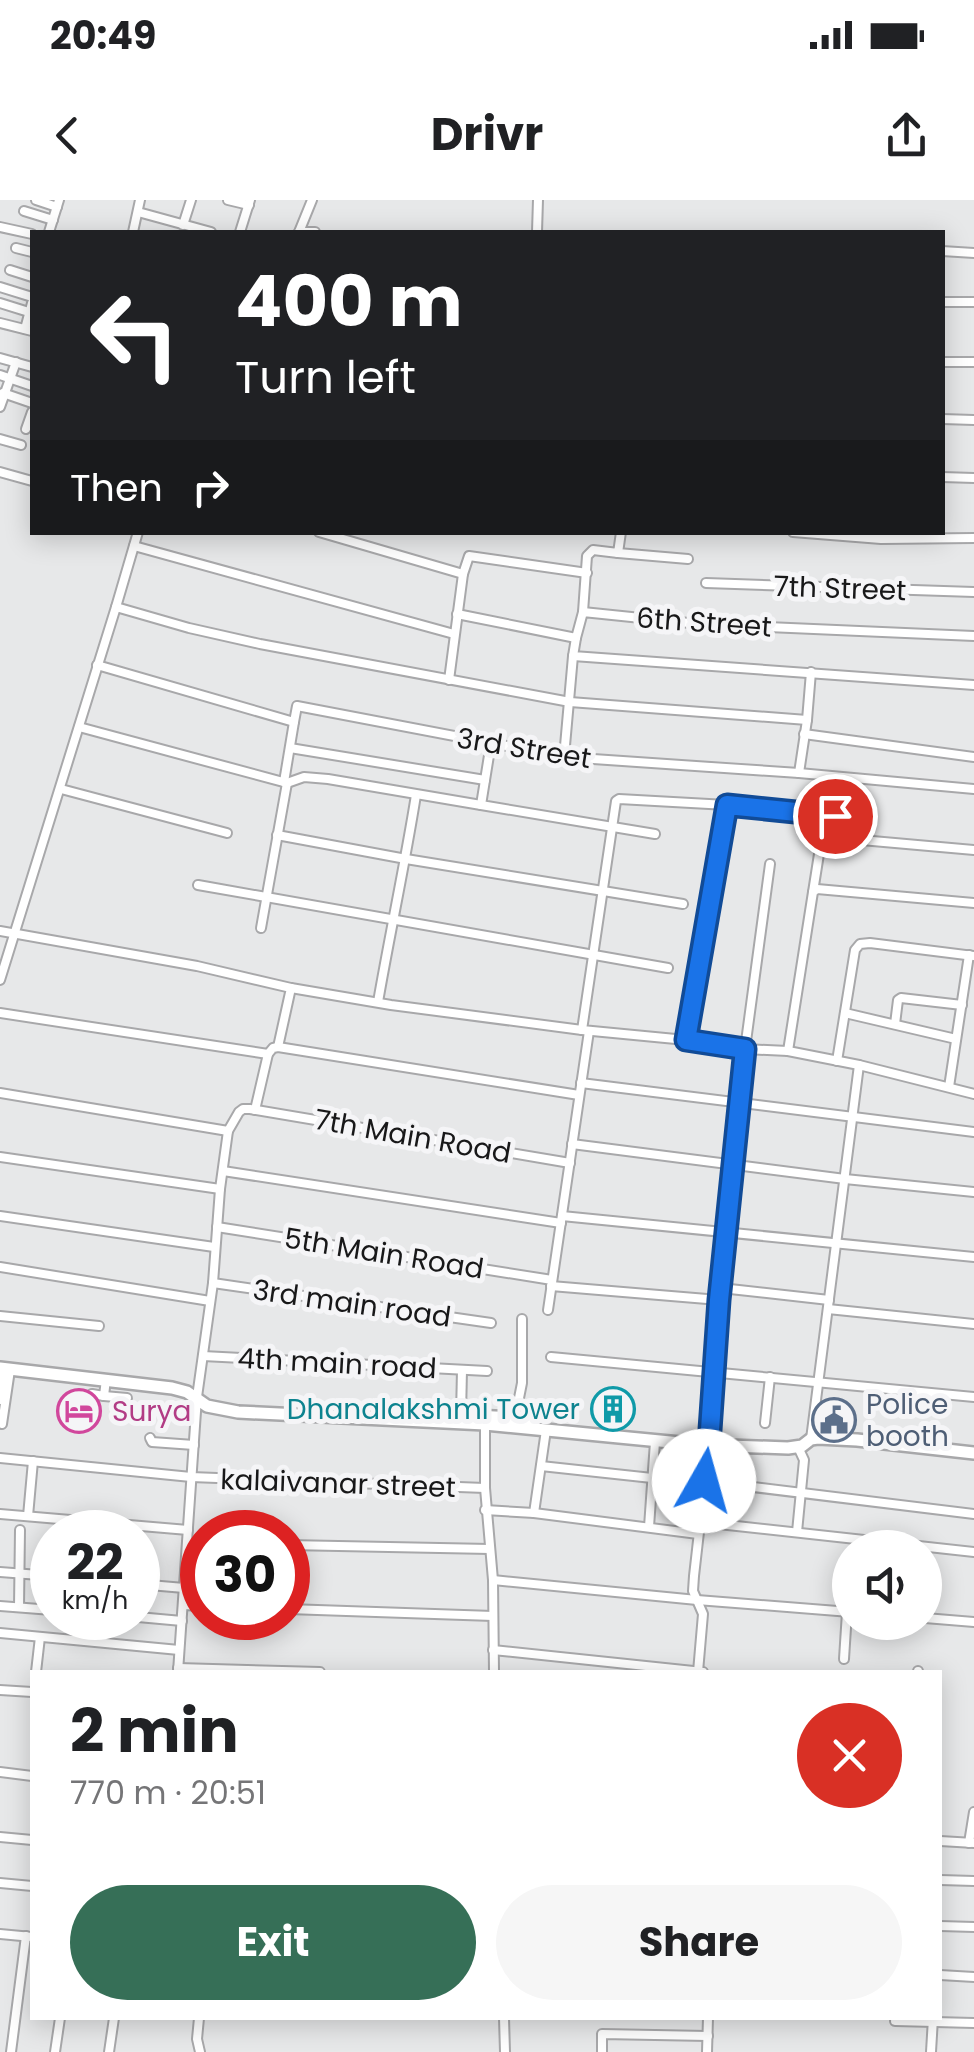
<!DOCTYPE html>
<html lang="en">
<head>
<meta charset="utf-8">
<style>
  :root { --surface:#fff; --page:#f6f6f6; --text:#202124; --muted:#757577; --accent:#366f57 }
  body { margin:0; font-family:Poppins,sans-serif; background:var(--page); color:var(--text); height:100vh; display:flex; flex-direction:column; font-size:38px; white-space:nowrap }
  * { box-sizing:border-box; margin:0 }
  p { font-size:32px; color:var(--muted) }
  .icon { flex:none; width:55px; height:55px; fill:none; stroke:currentColor; stroke-width:2; stroke-linecap:round; stroke-linejoin:round }
  .map { position:relative; flex:1; overflow:hidden }
  .panel { position:absolute; left:30px; top:1470px; width:912px; height:350px; display:flex; flex-direction:column; background:var(--surface); border-radius:0px; box-shadow:0 5px 25px #0003 }
  .panel>* { flex:none }
  .banner { position:absolute; left:30px; top:30px; width:915px; height:305px; border-radius:0px; box-shadow:0 5px 25px #0003; background:#202124; color:#fff; overflow:hidden }
  .buttons { position:absolute; left:832px; top:1330px; display:grid; gap:20px }
  .buttons a { display:grid; place-items:center; width:110px; height:110px; border-radius:50%; background:var(--surface); box-shadow:0 5px 25px #0003; font-size:50px }
  .speed { position:absolute; left:30px; top:1310px; display:flex; gap:20px; font-size:50px; font-weight:700; text-align:center }
  .speed>* { display:grid; place-content:center; width:130px; height:130px; border-radius:50%; background:var(--surface); box-shadow:0 5px 25px #0003; line-height:1 }
  .speed small { font-size:25px; font-weight:400 }
  .speed .limit { border:15px solid #d22; background:#fff; color:#111 }
  .pin { position:absolute; display:grid; place-items:center; width:85px; height:85px; color:#fff; margin:-42px; border:5px solid #fff; border-radius:50%; box-shadow:0 2px 10px #0007 }
  .me { position:absolute; width:110px; margin:-55px; rotate:7deg; stroke-linejoin:round; filter:drop-shadow(0 0 8px #0008) }
  .turn { display:flex; align-items:center; gap:35px; height:210px; padding:0 40px; font-size:45px }
  .turn .icon { width:130px; height:130px; stroke-width:2.5 }
  .turn b { display:block; font-size:70px; line-height:85px }
  .then { display:flex; align-items:center; height:95px; padding:0 40px; background:#0003; gap:20px; font-size:38px }
  .round { display:grid; place-items:center; flex:none; width:105px; height:105px; border-radius:52px; background:var(--page) }
  .summary { display:flex; align-items:center; justify-content:space-between; height:170px; padding:0 40px }
  h1 { font-size:60px; font-weight:700; line-height:75px }
  .button { display:flex; gap:20px; margin-top:auto; padding:20px 40px }
  .button a { flex:1; height:115px; border-radius:60px; background:var(--accent); color:#fff; font-size:40px; font-weight:700; line-height:115px; text-align:center }
  .button a+a { background:var(--page); color:var(--text) }
  .status { display:flex; justify-content:space-between; align-items:center; height:70px; padding:0 50px; background:var(--surface); direction:ltr }
  .status svg { height:28px; fill:currentColor }
  header { display:flex; justify-content:space-between; align-items:center; height:130px; padding:0 40px; background:var(--surface); font-size:45px; font-weight:700 }
  .map>svg:first-child { display:block }
  .lines { fill:none; stroke-linecap:round; stroke-linejoin:round }
  .street-casing { stroke:#a8a8aa; stroke-width:12 }
  .secondary-casing { stroke:#a8a8aa; stroke-width:16 }
  .street { stroke:#fff; stroke-width:8 }
  .secondary { stroke:#fff; stroke-width:11 }
  .route-casing { stroke:#114b97; stroke-width:25 }
  .route { stroke:#1a73e8; stroke-width:18 }
  .labels { text-anchor:middle; stroke-width:10; stroke-linejoin:round; paint-order:stroke }
  .street-label { font-size:28px; fill:#181819; stroke:#f5f5f7 }
  .service-label { font-size:28px; fill:#4e5e75; stroke:#f5f5f7; text-anchor:start }
  .culture-label { font-size:28px; fill:#0d838f; stroke:#f5f5f7; text-anchor:end }
  .hotel-label { font-size:28px; fill:#b23c85; stroke:#f5f5f7; text-anchor:start }
</style>
</head>
<body>
<div class="status"><b>20:49</b><svg viewBox="0 0 49 12"><path d="M0 12V9h3v3zM5 12V6h3v6zM10 12V3h3v9zM15 12V0h3v12zM26 1h20v11H26zM47 4h2v5h-2z"/></svg></div>
<header><svg class="icon" aria-label="back" viewBox="0 0 24 24"><path d="M15 5l-7 7 7 7"/></svg>Drivr<svg class="icon" aria-label="share" viewBox="0 0 24 24"><path d="M12 15V3M7 8l5-5 5 5M5 13v7h14v-7"/></svg></header>
<div class="map">
<svg width="974" height="1852" viewBox="0 0 974 1852">
  <rect width="100%" height="100%" fill="#e7e8e9"/>
  <g class="lines">
    <!-- street casing -->
    <g class="street-casing">
      <g id="street">
        <polyline points="36,0 57,7"/>
        <polyline points="228,0 249,5"/>
        <polyline points="24,11 53,20"/>
        <polyline points="138,12 211,32"/>
        <polyline points="183,25 191,0"/>
        <polyline points="0,27 32,34"/>
        <polyline points="49,32 59,0"/>
        <polyline points="133,32 140,0"/>
        <polyline points="240,32 250,0"/>
        <polyline points="299,32 312,0"/>
        <polyline points="299,32 315,32"/>
        <polyline points="537,32 538,0"/>
        <polyline points="16,48 32,52"/>
        <polyline points="942,51 974,53"/>
        <polyline points="10,70 32,77"/>
        <polyline points="0,87 32,97"/>
        <polyline points="942,102 974,102"/>
        <polyline points="0,103 32,113"/>
        <polyline points="0,123 32,131"/>
        <polyline points="25,129 32,103"/>
        <polyline points="0,158 32,167"/>
        <polyline points="942,162 974,162"/>
        <polyline points="0,175 32,186"/>
        <polyline points="3,193 32,203"/>
        <polyline points="0,207 16,162"/>
        <polyline points="942,219 974,220"/>
        <polyline points="26,229 32,212"/>
        <polyline points="0,239 21,245"/>
        <polyline points="0,272 32,281"/>
        <polyline points="942,277 974,278"/>
        <polyline points="319,332 463,374"/>
        <polyline points="793,332 881,339 974,338"/>
        <polyline points="134,346 454,434"/>
        <polyline points="618,353 688,359"/>
        <polyline points="706,383 974,392"/>
        <polyline points="116,407 138,332"/>
        <polyline points="583,412 587,356 593,350 618,353 621,332"/>
        <polyline points="457,414 576,438 583,412 699,424 974,436"/>
        <polyline points="576,438 573,456 974,485"/>
        <polyline points="97,465 294,522 297,506 564,557 799,573 974,589"/>
        <polyline points="449,480 463,374 469,356 587,373"/>
        <polyline points="79,527 287,583 304,577 328,579 481,605"/>
        <polyline points="804,534 974,557"/>
        <polyline points="491,543 481,605 655,634"/>
        <polyline points="290,548 485,580"/>
        <polyline points="564,557 573,456"/>
        <polyline points="799,573 807,520 811,472"/>
        <polyline points="284,582 294,522"/>
        <polyline points="61,589 227,633"/>
        <polyline points="277,635 406,659 683,704"/>
        <polyline points="974,650 850,639 846,637 835,616 727,605 619,599 616,601 582,830 686,840 745,849 788,851 859,865 974,894"/>
        <polyline points="198,685 668,768"/>
        <polyline points="813,692 819,654"/>
        <polyline points="261,728 287,583"/>
        <polyline points="0,731 197,766 291,788 278,847"/>
        <polyline points="0,780 116,407 189,428 260,444 570,502 807,520"/>
        <polyline points="291,788 391,805 582,830"/>
        <path d="M378 802C390 733 405 664 416 595"/>
        <polyline points="0,813 268,854"/>
        <polyline points="845,813 956,839"/>
        <polyline points="895,824 898,800 901,798 962,805"/>
        <polyline points="686,840 727,605"/>
        <polyline points="788,851 813,692 817,689 974,703"/>
        <polyline points="837,861 855,750 860,744 870,743 974,756"/>
        <polyline points="581,883 974,932"/>
        <polyline points="949,887 969,755"/>
        <polyline points="0,893 228,931"/>
        <polyline points="255,910 268,854 273,848 278,847 579,895"/>
        <polyline points="572,944 845,979 974,992"/>
        <polyline points="0,957 220,989"/>
        <polyline points="223,971 561,1023"/>
        <polyline points="0,1016 214,1047"/>
        <polyline points="562,1016 974,1057"/>
        <polyline points="217,1027 552,1080"/>
        <polyline points="0,1067 210,1101"/>
        <polyline points="213,1083 491,1123"/>
        <polyline points="551,1086 719,1100"/>
        <polyline points="721,1088 829,1100"/>
        <polyline points="828,1109 974,1124"/>
        <polyline points="548,1110 589,831"/>
        <polyline points="0,1116 99,1126"/>
        <polyline points="203,1156 487,1171"/>
        <polyline points="551,1157 974,1197"/>
        <polyline points="92,1194 104,1196 106,1179"/>
        <polyline points="104,1196 127,1198"/>
        <polyline points="0,1200 4,1169"/>
        <polyline points="461,1215 462,1170"/>
        <polyline points="515,1218 522,1183 522,1119"/>
        <polyline points="485,1222 485,1288 493,1380 494,1472"/>
        <polyline points="765,1223 770,1177"/>
        <polyline points="2,1224 10,1170"/>
        <polyline points="150,1238 152,1242 194,1245"/>
        <polyline points="811,1239 859,865"/>
        <polyline points="0,1258 191,1277 485,1288"/>
        <polyline points="541,1266 652,1278"/>
        <polyline points="704,1281 974,1314"/>
        <polyline points="485,1310 534,1313 698,1334"/>
        <polyline points="534,1313 546,1230"/>
        <polyline points="0,1314 188,1330"/>
        <polyline points="28,1316 33,1261"/>
        <polyline points="700,1322 974,1352"/>
        <polyline points="649,1327 655,1242"/>
        <polyline points="797,1332 804,1260 798,1247"/>
        <polyline points="187,1343 202,1343"/>
        <polyline points="288,1345 490,1349"/>
        <polyline points="0,1372 52,1376"/>
        <polyline points="493,1380 697,1400 850,1412"/>
        <polyline points="138,1384 184,1388"/>
        <polyline points="183,1405 202,1406"/>
        <polyline points="0,1406 52,1410"/>
        <polyline points="19,1407 20,1330"/>
        <polyline points="288,1409 493,1416"/>
        <polyline points="138,1417 182,1421"/>
        <polyline points="925,1418 974,1422"/>
        <polyline points="0,1433 179,1450"/>
        <polyline points="493,1450 703,1472"/>
        <polyline points="844,1459 847,1412"/>
        <polyline points="178,1468 320,1472"/>
        <polyline points="36,1472 40,1437"/>
        <polyline points="178,1472 197,1197 213,1083 220,989 228,931 239,912 243,909 250,909 570,963"/>
        <polyline points="698,1472 703,1414 693,1391 694,1376 709,1244 719,1100 745,849 770,664"/>
        <polyline points="918,1472 918,1471"/>
        <polyline points="0,1490 32,1492"/>
        <polyline points="0,1572 32,1576"/>
        <polyline points="0,1637 32,1640"/>
        <polyline points="940,1641 974,1643"/>
        <polyline points="969,1643 974,1612"/>
        <polyline points="940,1680 974,1681"/>
        <polyline points="0,1683 32,1686"/>
        <polyline points="940,1726 974,1727"/>
        <polyline points="0,1734 32,1737"/>
        <polyline points="940,1775 974,1777"/>
        <polyline points="199,1818 197,1839 200,1852"/>
        <polyline points="504,1818 505,1852"/>
        <polyline points="895,1821 974,1823"/>
        <polyline points="11,1852 26,1736"/>
        <polyline points="55,1852 60,1818"/>
        <polyline points="109,1852 114,1818"/>
        <polyline points="602,1852 602,1834 708,1836"/>
        <polyline points="707,1852 708,1818"/>
        <polyline points="931,1852 933,1818"/>
      </g>
    </g>
    <!-- secondary casing -->
    <g class="secondary-casing">
      <g id="secondary">
        <polyline points="0,1168 172,1188 187,1192 207,1206 238,1212 485,1224 701,1245 788,1248 802,1246 811,1239 818,1238 857,1240 974,1253"/>
        <polyline points="396,1212 515,1218 532,1222"/>
      </g>
    </g>
    <!-- street -->
    <use href="#street" class="street"/>
    <!-- secondary -->
    <use href="#secondary" class="secondary"/>
  </g>
  <g class="lines">
    <!-- route casing -->
    <g class="route-casing">
      <polyline id="route" points="704,1281 709,1244 719,1100 745,849 686,840 727,605 835,616"/>
    </g>
    <!-- route -->
    <use href="#route" class="route"/>
  </g>
  <!-- icons -->
  <defs>
    <g id="building-ring" transform="scale(2.25)"><circle r="9.5" fill="#f5f5f7" stroke="#0f9aa8" stroke-width="1.5"/><path d="M-4-6H4V6H1V3H-1V6H-4ZM-2.5-4.3h1.7v1.8h-1.7ZM.8-4.3h1.7v1.8H.8ZM-2.5-1h1.7V.8h-1.7ZM.8-1h1.7V.8H.8Z" fill="#0f9aa8"/></g>
    <g id="hotel-ring" transform="scale(2.25)"><circle r="9.5" fill="#f5f5f7" stroke="#d1479c" stroke-width="1.5"/><path d="M-6-4.5h1.5V1H6V5H4.5V3h-9V5H-6ZM-4 0a1.8 1.8 0 1 1 3.6 0ZM.5 0V-2.5h3Q6-2.5 6 0Z" fill="#d1479c"/></g>
    <g id="civic-ring" transform="scale(2.25)"><circle r="9.5" fill="#f5f5f7" stroke="#5c6f8a" stroke-width="1.5"/><path d="M-.6-6.5H3V-4.5H.6V-3L4-1V1h2V6H-6V1h2V-1L-.6-3ZM-1.2 2.5V6h2.4V2.5Z" fill="#5c6f8a"/></g>
  </defs>
  <g fill-rule="evenodd">
    <use href="#building-ring" x="613" y="1209"/>
    <use href="#hotel-ring" x="79" y="1211"/>
    <use href="#civic-ring" x="834" y="1220"/>
  </g>
  <g class="labels">
    <!-- street labels -->
    <g class="street-label">
      <text transform="translate(840 388) rotate(2)" y="10">7th Street</text>
      <text transform="translate(704 422) rotate(4)" y="10">6th Street</text>
      <text transform="translate(524 548) rotate(9)" y="10">3rd Street</text>
      <text transform="translate(413 936) rotate(10)" y="10">7th Main Road</text>
      <text transform="translate(384 1053) rotate(9)" y="10">5th Main Road</text>
      <text transform="translate(352 1103) rotate(8)" y="10">3rd main road</text>
      <text transform="translate(337 1163) rotate(3)" y="10">4th main road</text>
      <text transform="translate(338 1283) rotate(2)" y="10">kalaivanar street</text>
    </g>
    <!-- service labels -->
    <g class="service-label">
      <text x="866" y="1214">Police<tspan x="866" dy="32">booth</tspan></text>
    </g>
    <!-- culture labels -->
    <g class="culture-label">
      <text x="580" y="1219">Dhanalakshmi Tower</text>
    </g>
    <!-- hotel labels -->
    <g class="hotel-label">
      <text x="112" y="1221">Surya</text>
    </g>
  </g>
</svg>
<div class="buttons">
<a><svg class="icon" aria-label="sound" viewBox="0 0 24 24"><path d="M4 9h4l5-4v14l-5-4H4zM17 9q2 3 0 6"/></svg></a>
</div>
<div class="speed"><div>22<small>km/h</small></div><div class="limit">30</div></div>
<div class="pin" style="left:835px;top:616px;background:#d93025"><svg class="icon" aria-label="arrive" viewBox="0 0 24 24"><path d="M6 21V4h12l-3 4 3 4H6"/></svg></div>
<svg class="me" style="left:704px;top:1281px" viewBox="-20 -20 40 40"><circle r="19" fill="#fff"/><path d="M0-13L10 11 0 6-10 11z" fill="#1a73e8"/></svg>
<div class="banner">
<div class="turn"><svg class="icon" aria-label="left" viewBox="0 0 24 24"><path d="M17 20v-9H6M10 6l-5 5 5 5"/></svg><div><b>400 m</b>Turn left</div></div>
<div class="then">Then<svg class="icon" aria-label="right" viewBox="0 0 24 24"><path d="M7 20v-9h11M14 6l5 5-5 5"/></svg></div>
</div>
<section class="panel">
<div class="summary"><div><h1>2 min</h1><p>770 m · 20:51</p></div><a class="round" style="background:#d93025;color:#fff"><svg class="icon" aria-label="close" viewBox="0 0 24 24"><path d="M6 6l12 12M18 6L6 18"/></svg></a></div>
<div class="button"><a>Exit</a><a>Share</a></div>
</section>
</div>
</body>
</html>
